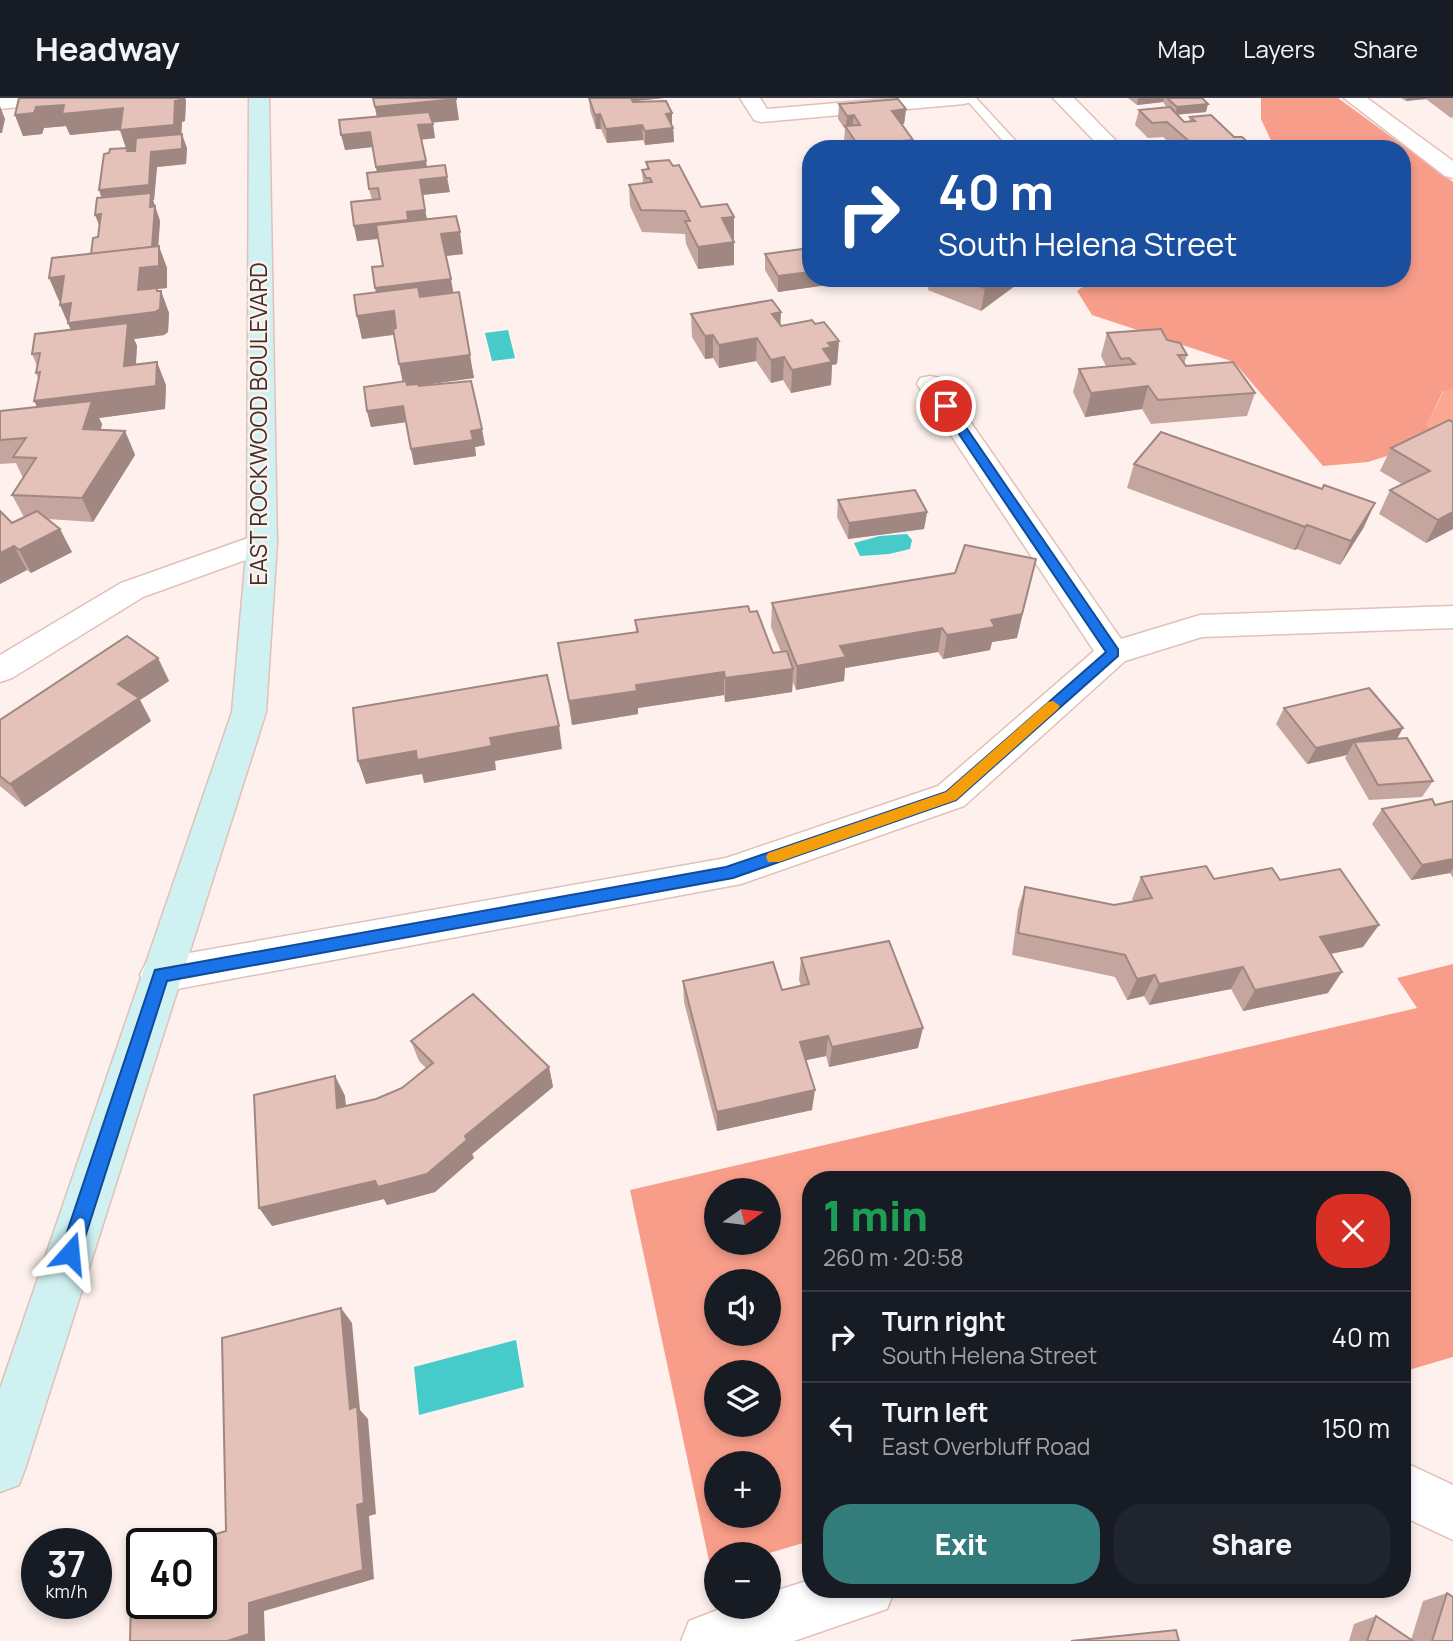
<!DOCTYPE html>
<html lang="en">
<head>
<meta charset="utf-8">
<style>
  :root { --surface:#171b24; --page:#20242c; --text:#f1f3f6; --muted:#9ea1a6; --line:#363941; --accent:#337c7c }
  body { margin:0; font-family:Manrope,sans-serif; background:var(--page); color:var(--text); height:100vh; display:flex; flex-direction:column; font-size:26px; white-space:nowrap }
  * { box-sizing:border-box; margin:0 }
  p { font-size:23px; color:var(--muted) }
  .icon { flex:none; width:38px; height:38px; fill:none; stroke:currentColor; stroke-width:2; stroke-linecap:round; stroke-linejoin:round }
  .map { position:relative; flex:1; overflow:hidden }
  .drawer { position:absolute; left:802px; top:1073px; width:609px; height:427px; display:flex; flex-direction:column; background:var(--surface); border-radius:28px; box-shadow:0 4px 10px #0003 }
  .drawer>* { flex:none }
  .hud { position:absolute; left:802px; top:42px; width:609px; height:147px; border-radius:28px; box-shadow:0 4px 10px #0003; background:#1a4fa0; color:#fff; overflow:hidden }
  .needle { width:46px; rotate:76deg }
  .fabs { position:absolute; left:704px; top:1080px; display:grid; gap:14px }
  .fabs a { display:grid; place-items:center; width:77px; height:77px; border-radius:50%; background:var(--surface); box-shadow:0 4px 10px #0003; font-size:35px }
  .speed { position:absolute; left:21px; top:1430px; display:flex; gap:14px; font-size:35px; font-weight:700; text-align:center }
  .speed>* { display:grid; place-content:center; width:91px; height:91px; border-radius:50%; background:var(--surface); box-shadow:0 4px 10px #0003; line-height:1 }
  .speed small { font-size:18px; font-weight:400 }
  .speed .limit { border:4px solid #111; border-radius:10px; background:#fff; color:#111 }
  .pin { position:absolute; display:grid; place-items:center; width:60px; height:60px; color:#fff; margin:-30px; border:4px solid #fff; border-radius:50%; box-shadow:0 2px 7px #0007 }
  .me { position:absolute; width:77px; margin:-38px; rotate:18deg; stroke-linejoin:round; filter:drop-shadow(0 0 5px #0008) }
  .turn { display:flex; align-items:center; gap:24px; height:147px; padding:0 21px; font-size:32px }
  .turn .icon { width:91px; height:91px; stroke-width:2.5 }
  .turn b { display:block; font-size:49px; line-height:60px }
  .round { display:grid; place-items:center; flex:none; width:74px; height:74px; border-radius:28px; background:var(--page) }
  .summary { display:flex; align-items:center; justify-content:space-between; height:119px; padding:0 21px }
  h1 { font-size:42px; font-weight:800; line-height:52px; color:#1e9e55 }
  .action { display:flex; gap:14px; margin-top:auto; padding:14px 21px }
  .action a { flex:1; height:80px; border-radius:28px; background:var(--accent); color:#fff; font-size:28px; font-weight:800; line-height:80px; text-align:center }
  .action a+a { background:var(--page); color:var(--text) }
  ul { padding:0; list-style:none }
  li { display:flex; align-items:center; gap:21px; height:91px; padding:0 21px; border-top:2px solid var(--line) }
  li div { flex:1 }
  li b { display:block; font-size:26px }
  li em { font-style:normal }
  header { display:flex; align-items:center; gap:42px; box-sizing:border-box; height:98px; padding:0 35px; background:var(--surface); border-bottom:2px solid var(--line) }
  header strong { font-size:33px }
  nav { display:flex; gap:38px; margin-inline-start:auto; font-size:24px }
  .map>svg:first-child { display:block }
  .green { fill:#fca794 }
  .forest { fill:#f79d89; fill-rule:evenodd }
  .water { fill:#46caca }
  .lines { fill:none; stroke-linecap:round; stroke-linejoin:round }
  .lane-casing { stroke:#e2c0b8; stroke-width:3 }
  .street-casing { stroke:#e2c0b8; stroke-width:3 }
  .secondary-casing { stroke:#e2c0b8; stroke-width:3 }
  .lane { fill:#fff; fill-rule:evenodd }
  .street { fill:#fff; fill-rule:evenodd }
  .secondary { fill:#cff1f1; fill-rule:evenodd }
  .wall { fill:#c4a69f }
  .shaded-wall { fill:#a08782 }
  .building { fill:#e4c1b9; stroke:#a08782; stroke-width:2 }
  .route { fill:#1a73e8; stroke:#114b97; stroke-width:2 }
  .slow { fill:#f59e0b }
  .labels { text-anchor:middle; stroke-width:5; stroke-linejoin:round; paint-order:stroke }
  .street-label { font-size:23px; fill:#3d2f2c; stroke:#fef0ec }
</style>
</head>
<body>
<header>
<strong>Headway</strong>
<nav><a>Map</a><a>Layers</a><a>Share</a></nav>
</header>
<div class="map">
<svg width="1453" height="1543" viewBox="0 0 1453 1543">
  <rect width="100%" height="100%" fill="#fef0ec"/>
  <!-- green -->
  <polygon class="green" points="1453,291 1453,338 1427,327 1444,292"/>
  <!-- forest -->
  <g class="forest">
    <polygon points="1261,0 1338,0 1453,84 1453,291 1443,293 1427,327 1451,338 1368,364 1323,368 1234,264 1092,217 1077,193 1095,180 1402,180 1402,51 1275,51 1261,21"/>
    <path d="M1453 866V1259L1402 1274V1082H810V1443L766 1456H716V1470L711 1472 630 1092 1417 910 1397 880ZM716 1092H768V1144H716ZM716 1183H768V1236H716ZM716 1274H768V1326H716ZM716 1365H768V1418H716Z"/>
  </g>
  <!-- water -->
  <g class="water">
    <polygon points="508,232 515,260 492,263 485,235"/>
    <polygon points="907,436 912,442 910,451 889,456 860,458 854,445 880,438"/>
    <polygon points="516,1242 524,1289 419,1317 414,1269"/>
  </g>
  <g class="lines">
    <!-- lane casing -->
    <g class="lane-casing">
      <polygon id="lane" points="965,0 976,0 1023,51 1010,51"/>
    </g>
    <!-- street casing -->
    <g class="street-casing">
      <g id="street">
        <polygon points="0,0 58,0 55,4 48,6 0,11"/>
        <polygon points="740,0 760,0 767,11 896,0 974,0 971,4 964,6 761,24 754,22"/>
        <polygon points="1053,0 1074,0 1124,51 1102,51"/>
        <polygon points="1344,0 1367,0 1453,63 1453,80 1445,78"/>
        <polygon points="930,278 940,280 1121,541 1200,517 1453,508 1453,530 1202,539 1125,563 964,708 741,786 161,894 146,889 140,877 146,865 161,860 726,760 938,688 1094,553 917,286 920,280"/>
        <polygon points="262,435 273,438 277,445 273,452 143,499 12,580 0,584 0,557 121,485"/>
        <polygon points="1402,1363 1453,1387 1453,1442 1402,1418"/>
        <polygon points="810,1482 810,1491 895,1491 887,1511 794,1543 681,1543 689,1523 728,1508 768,1508 768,1495"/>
      </g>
    </g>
    <!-- secondary casing -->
    <g class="secondary-casing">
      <polygon id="secondary" points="249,0 269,0 277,445 266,614 26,1368 19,1387 0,1394 0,1291 232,614 247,445"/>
    </g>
    <!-- lane -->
    <use href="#lane" class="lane"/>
    <!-- street -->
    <use href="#street" class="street"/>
    <!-- secondary -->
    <use href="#secondary" class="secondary"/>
  </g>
  <!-- wall -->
  <g class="wall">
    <polygon points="373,0 459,22 432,24 435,40 421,41 427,69 450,94 422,97 427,121 463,156 446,158 453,195 474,280 419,287 485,347 475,349 476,358 414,367 406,324 371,329 367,313 403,284 394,237 362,241 357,218 376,194 383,168 379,141 357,143 354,128 372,102 369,91 377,74 372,49 345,52 377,19"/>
    <polygon points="589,0 664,0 633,3 672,28 673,30 674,44 645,47 643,42 607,45 601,31 596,31 590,12"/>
    <polygon points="1128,0 1202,0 1206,14 1177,16 1184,24 1189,24 1190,19 1250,46 1249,51 1177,51 1163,39 1148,40 1135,27 1139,12 1167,10 1163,4 1137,7"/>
    <polygon points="1401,0 1453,0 1453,19 1451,20 1426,1 1406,3"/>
    <polygon points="186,2 185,23 182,24 181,36 187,50 186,66 157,69 154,102 153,102 160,123 158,148 167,170 167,190 157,191 158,193 161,193 169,215 168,234 164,237 134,241 137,248 136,266 166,287 165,311 99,320 102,326 101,332 125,333 135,357 93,424 48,421 72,454 31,475 27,472 0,486 0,413 12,425 24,419 12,397 23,380 16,365 0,366 0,313 37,309 38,280 36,275 37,268 32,256 71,232 60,207 61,203 59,203 91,156 98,139 102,100 109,55 126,50 120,32 70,37 66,28 44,30 42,36 23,38 15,17"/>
    <polygon points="839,6 906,11 904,26 902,26 913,42 912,51 927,51 849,51 844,43 845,31 838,21"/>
    <polygon points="646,64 701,109 734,119 734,141 733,141 734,167 698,171 686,146 685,136 642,134 630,108 629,87 643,85 642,72 647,71"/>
    <polygon points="765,156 810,180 834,180 834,186 778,194 765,172"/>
    <polygon points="930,180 1033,180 1030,183 1025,181 981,213 928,192"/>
    <polygon points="691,216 781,228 815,226 839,243 837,266 832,267 831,287 791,295 783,282 771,285 756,263 719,270 713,260 705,261 692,239"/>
    <polygon points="1107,235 1167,242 1187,257 1184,266 1186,268 1255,295 1247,318 1151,326 1142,311 1085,319 1073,294 1079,271 1106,268 1101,258"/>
    <polygon points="1453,324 1453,431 1426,445 1379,416 1390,392 1402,386 1380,373 1391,350"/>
    <polygon points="1134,366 1364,429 1340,467 1297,451 1294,452 1127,390"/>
    <polygon points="838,402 927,414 924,431 848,441 837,419"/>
    <polygon points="772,505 1017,540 992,544 990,552 943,561 938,554 845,570 844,583 796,592 793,584 792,594 725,604 724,597 638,610 638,616 572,627 558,545 636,534 635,522 750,514 773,555 781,554 771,529"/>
    <polygon points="158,560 169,583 140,602 151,623 25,709 0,688 0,622"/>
    <polygon points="1284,610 1403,630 1397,640 1433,683 1422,699 1369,702 1345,660 1347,657 1307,666 1276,626"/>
    <polygon points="1453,703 1453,780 1450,775 1411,782 1372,726 1382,711 1435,707"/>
    <polygon points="1141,779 1214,781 1280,782 1363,849 1331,856 1328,895 1243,913 1231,891 1149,907 1144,898 1127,902 1115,879 1012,857 1018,811 1025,789 1114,807 1133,803 1132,801"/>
    <polygon points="801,860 918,950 829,969 826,958 805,962 812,1012 717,1033 684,904 683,883 782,892 801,888 799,882"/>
    <polygon points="411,943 549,969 553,989 472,1056 474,1060 435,1094 387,1107 384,1101 272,1128 335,978 345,998 346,1008 376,1001 402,990 426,970 419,963"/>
    <polygon points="1447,1495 1453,1543 1349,1543 1354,1526 1376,1518 1411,1542 1423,1503"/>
  </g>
  <!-- shaded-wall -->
  <g class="shaded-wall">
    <polygon points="179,0 185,0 186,2 185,23 182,24 181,48 129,54 132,68 120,32 175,3"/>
    <polygon points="600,0 664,0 600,7"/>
    <polygon points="1138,0 1164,0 1163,4 1137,7"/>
    <polygon points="1407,0 1426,0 1426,1 1406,3"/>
    <polygon points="456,1 459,22 379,30 375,9"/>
    <polygon points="1208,6 1206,14 1175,17 1177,9"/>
    <polygon points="64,7 123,10 130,31 70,37 66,28 44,30 42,36 23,38 15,17 36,9"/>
    <polygon points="0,8 5,21 2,35 0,35"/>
    <polygon points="906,11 904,26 891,27 892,13"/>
    <polygon points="672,15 672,29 666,16"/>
    <polygon points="600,16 601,31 596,31 595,17"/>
    <polygon points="854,17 852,32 846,30 847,18"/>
    <polygon points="433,26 435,40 420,42 418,27"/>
    <polygon points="642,27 643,42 607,45 606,31"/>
    <polygon points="673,30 674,44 645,47 645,33"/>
    <polygon points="370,34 373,49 345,52 341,37"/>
    <polygon points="182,36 187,50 186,66 157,69 154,102 153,102 160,123 157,167 97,174 104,107 99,92 151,54"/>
    <polygon points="913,42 912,51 857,51 858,47"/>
    <polygon points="426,63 428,78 379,83 376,69"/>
    <polygon points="447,79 450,94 422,97 420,82"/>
    <polygon points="425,112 428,127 411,137 357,143 354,128 407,114"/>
    <polygon points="101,116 101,132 95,117"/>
    <polygon points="734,119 734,141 722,142 722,120"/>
    <polygon points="460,134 463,156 445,158 441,136"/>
    <polygon points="734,144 734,167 698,171 698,149"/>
    <polygon points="159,148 167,170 167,190 157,191 160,199 161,193 169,215 168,234 164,237 134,241 137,248 134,291 157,264 166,287 165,311 99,320 102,326 94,355 46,327 34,303 78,248 60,207 138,192 140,170"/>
    <polygon points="810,174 810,180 834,180 834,186 778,194 778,178"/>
    <polygon points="64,178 74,201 59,203 49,180"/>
    <polygon points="998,180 1025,180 981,213 985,190"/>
    <polygon points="451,181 455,204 380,213 375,190"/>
    <polygon points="394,213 398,236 362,241 357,218"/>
    <polygon points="781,214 780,237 772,216"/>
    <polygon points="713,237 713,260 705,261 705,238"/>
    <polygon points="757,240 756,263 719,270 719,247"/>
    <polygon points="839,243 837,266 832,267 831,287 791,295 792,272 823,251 828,245"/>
    <polygon points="470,257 474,280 404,290 399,266"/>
    <polygon points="784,259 783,282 771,285 771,262"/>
    <polygon points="1148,288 1142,311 1085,319 1091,295"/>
    <polygon points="403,308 407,324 371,329 367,313"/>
    <polygon points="482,331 485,347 475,349 476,358 414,367 411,351 471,333"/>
    <polygon points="125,333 135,357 93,424 82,400"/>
    <polygon points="1375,405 1364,429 1340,467 1351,443"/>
    <polygon points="1453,406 1453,431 1426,445 1438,422"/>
    <polygon points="927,414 924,431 848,441 849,425"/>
    <polygon points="1307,427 1297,451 1294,452 1305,429"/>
    <polygon points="60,431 72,454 31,475 19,452"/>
    <polygon points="14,448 27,472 0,486 0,455"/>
    <polygon points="1036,461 1017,540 992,544 990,552 943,561 947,537 991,522"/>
    <polygon points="942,530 938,554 845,570 844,583 796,592 797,568 840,548"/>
    <polygon points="158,560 169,583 140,602 151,623 25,709 10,686 118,586"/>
    <polygon points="793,571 792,594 725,604 725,580"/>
    <polygon points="724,574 724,597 638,610 638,616 572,627 569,603 636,587"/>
    <polygon points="559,628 562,651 495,663 496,672 424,685 422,676 366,686 358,663"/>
    <polygon points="1403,630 1394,646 1354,644 1347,657 1307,666 1316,650"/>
    <polygon points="1453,761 1453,771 1450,775 1411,782 1422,767"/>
    <polygon points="1379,827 1363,849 1306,861 1320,839"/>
    <polygon points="1243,869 1231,891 1149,907 1159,886"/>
    <polygon points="1342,874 1328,895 1243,913 1255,892"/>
    <polygon points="1155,877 1144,898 1127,902 1137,881"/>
    <polygon points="923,930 918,950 829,969 832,949"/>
    <polygon points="828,938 826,958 798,964 800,944"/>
    <polygon points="549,969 553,989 472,1056 474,1060 435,1094 387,1107 384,1101 272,1128 259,1110 465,1038"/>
    <polygon points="335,978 345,998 347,1030 337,1010"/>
    <polygon points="815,992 812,1012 717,1033 717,1014"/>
    <polygon points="341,1210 352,1225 360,1312 368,1321 376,1416 369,1418 374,1481 264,1513 265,1543 227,1543 249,1505 350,1311"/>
  </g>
  <!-- building -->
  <g class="building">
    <polygon points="19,0 179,0 178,3 175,3 174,27 120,32 123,10 62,16 64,7 36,9 34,15 15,17"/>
    <polygon points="373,0 456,0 456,1 375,9"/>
    <polygon points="589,0 631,0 633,4 666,3 672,15 666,16 673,30 645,33 642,27 606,31 600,16 595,17"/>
    <polygon points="1167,0 1202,0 1208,6 1177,9"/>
    <polygon points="898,1 906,11 892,13 913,42 858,47 845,28 860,27 854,17 847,18 839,6"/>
    <polygon points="1170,9 1184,24 1195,23 1190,19 1211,17 1234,39 1242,39 1250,46 1225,49 1227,51 1198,51 1167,24 1152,25 1139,12"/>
    <polygon points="429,14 433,26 418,27 426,63 376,69 370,34 341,37 339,22"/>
    <polygon points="182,36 182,51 151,54 149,87 99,92 104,56 109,55 110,51 128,50 127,53 135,53 136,40"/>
    <polygon points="926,49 927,51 910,51"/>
    <polygon points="669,62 673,68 679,67 701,109 727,106 734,119 722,120 734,144 698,149 685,123 690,123 685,113 641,112 629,87 652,84 650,80 646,80 642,72 649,71 646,64"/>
    <polygon points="445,67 447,79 420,82 425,112 407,114 408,122 354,128 351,104 380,101 378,90 369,91 367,75"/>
    <polygon points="151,95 150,109 155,108 152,149 91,156 93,140 98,139 101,116 95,117 97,100"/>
    <polygon points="456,118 460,134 441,136 451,181 375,190 372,169 383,168 376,127"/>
    <polygon points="159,148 159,168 140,170 138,192 157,190 157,193 161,193 160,211 155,214 68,225 71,205 60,207 64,178 49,180 52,160"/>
    <polygon points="810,150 810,174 778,178 765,156"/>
    <polygon points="959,180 998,180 985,190"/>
    <polygon points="418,189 420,199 459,194 470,257 399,266 393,231 396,230 394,213 357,218 354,197"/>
    <polygon points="772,202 781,214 772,216 781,228 812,222 815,226 824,224 839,243 828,245 832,249 823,251 832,264 792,272 784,259 771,262 757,240 719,247 713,237 705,238 691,216"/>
    <polygon points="128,225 124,268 157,264 156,288 34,303 40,274 36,275 40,255 32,256 35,236"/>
    <polygon points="1161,231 1167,242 1180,245 1187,257 1178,257 1186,268 1233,264 1255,295 1158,302 1148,288 1091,295 1079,271 1135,266 1129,260 1121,261 1107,235"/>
    <polygon points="406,283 407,287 419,286 419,288 471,283 482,331 471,333 473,342 411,351 403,308 367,313 364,289"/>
    <polygon points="92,303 83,331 125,333 82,400 12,397 36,360 13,359 26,340 0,342 0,313"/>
    <polygon points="1449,322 1453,324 1453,414 1438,422 1390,392 1430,373 1391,350"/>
    <polygon points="1161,334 1322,391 1324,387 1375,405 1351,443 1307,427 1305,429 1134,366"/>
    <polygon points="915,392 927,414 849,425 838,402"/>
    <polygon points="0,413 12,425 37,413 60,431 19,452 14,448 0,455"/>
    <polygon points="965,447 1036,461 1022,516 991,522 995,529 947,537 942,530 840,548 846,559 797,568 772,505 955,475"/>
    <polygon points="748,508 750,514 757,513 773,555 787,553 793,571 725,580 724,574 636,587 637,593 569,603 558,545 638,534 635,522"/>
    <polygon points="127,538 158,560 118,586 139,600 10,686 0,678 0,622"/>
    <polygon points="547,577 559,628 490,640 492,648 417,662 416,653 358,663 353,610"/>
    <polygon points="1369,590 1403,630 1316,650 1284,610"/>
    <polygon points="1407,640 1433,683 1378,687 1354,644"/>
    <polygon points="1432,701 1435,707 1453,703 1453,761 1422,767 1382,711"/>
    <polygon points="1206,768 1214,781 1272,770 1280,782 1340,771 1379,827 1320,839 1342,874 1255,892 1243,869 1159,886 1155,877 1137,881 1125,857 1018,835 1025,789 1114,807 1152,800 1141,779"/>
    <polygon points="889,843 923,930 832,949 828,938 800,944 815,992 717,1014 683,883 773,864 782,892 809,886 801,860"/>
    <polygon points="473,896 549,969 465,1038 467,1042 427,1076 378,1089 375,1083 259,1110 254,997 335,978 337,1010 376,1001 402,990 433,965 411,943"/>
    <polygon points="341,1210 350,1311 357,1308 364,1405 357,1407 363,1472 249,1505 249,1536 227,1543 130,1543 132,1460 142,1457 142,1505 201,1505 201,1446 183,1446 226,1433 222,1240"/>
    <polygon points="1447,1495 1453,1499 1453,1543 1432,1543"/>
    <polygon points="1376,1518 1413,1543 1367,1543"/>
    <polygon points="1176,1532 1179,1543 1071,1543"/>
  </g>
  <!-- route -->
  <polygon class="route" points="946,305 950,306 1118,551 1118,558 956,702 733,780 167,883 80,1155 77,1162 70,1165 63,1162 60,1155 155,872 726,769 946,694 1106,554 940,308"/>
  <!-- slow -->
  <polygon class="slow" points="1053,603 1060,608 1058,611 956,702 779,764 768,764 766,759 768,755 946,694 1048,604"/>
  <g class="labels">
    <!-- street labels -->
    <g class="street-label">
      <text transform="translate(259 326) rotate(-90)" y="8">EAST ROCKWOOD BOULEVARD</text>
    </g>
  </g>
</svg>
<div class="fabs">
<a><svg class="needle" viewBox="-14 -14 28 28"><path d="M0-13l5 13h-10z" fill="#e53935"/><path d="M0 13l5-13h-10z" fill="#9ea1a6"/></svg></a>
<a><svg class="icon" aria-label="sound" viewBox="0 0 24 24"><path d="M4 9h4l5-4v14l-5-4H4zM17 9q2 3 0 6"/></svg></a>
<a><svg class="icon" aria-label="layers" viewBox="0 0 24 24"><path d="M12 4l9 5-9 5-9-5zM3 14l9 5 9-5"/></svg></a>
<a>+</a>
<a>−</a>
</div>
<div class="speed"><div>37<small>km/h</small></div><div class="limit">40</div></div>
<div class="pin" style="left:946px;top:308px;background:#d93025"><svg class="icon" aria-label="arrive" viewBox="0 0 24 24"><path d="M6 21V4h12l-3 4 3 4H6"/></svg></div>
<svg class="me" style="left:70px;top:1155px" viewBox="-20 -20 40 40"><path d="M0-17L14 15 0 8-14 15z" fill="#1a73e8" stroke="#fff" stroke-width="4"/></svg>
<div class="hud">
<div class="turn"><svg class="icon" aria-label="right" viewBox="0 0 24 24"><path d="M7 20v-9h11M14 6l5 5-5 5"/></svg><div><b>40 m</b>South Helena Street</div></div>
</div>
<section class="drawer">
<div class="summary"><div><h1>1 min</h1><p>260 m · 20:58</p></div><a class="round" style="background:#d93025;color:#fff"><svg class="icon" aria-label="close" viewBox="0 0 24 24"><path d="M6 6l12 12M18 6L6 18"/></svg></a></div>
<ul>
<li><svg class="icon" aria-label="right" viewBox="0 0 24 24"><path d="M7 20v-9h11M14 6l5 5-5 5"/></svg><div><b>Turn right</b><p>South Helena Street</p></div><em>40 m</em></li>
<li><svg class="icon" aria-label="left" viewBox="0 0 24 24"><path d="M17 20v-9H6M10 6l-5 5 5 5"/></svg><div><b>Turn left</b><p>East Overbluff Road</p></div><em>150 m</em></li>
</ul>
<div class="action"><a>Exit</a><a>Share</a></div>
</section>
</div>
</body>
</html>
